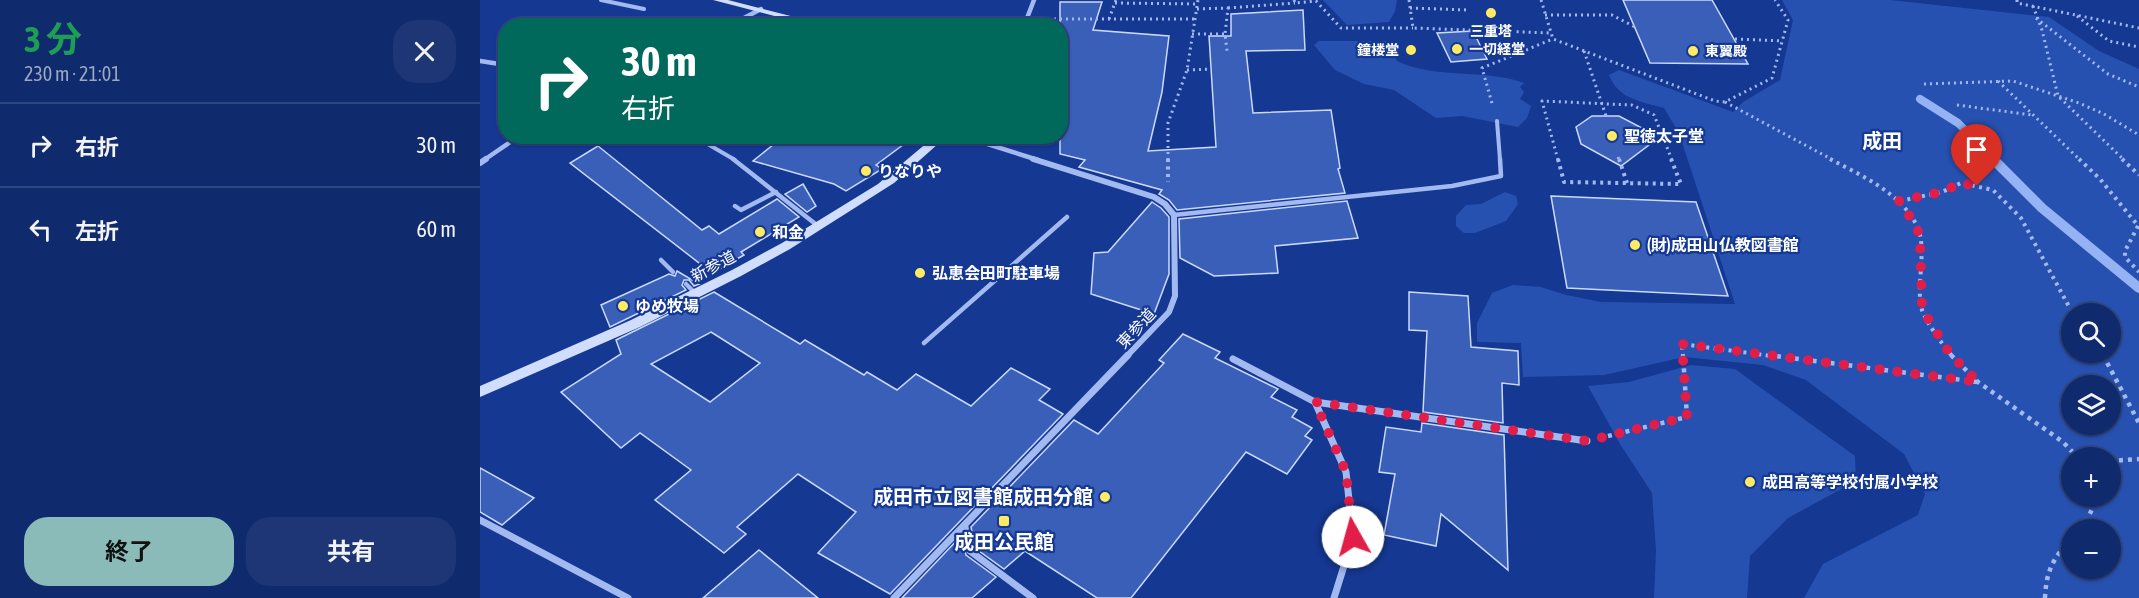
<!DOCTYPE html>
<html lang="ja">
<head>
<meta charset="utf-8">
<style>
  :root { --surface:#102a6e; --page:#1e3676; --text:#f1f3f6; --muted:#9ca7c2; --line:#304681; --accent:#8bbbb9 }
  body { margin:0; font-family:"Asap Condensed","Noto Sans JP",sans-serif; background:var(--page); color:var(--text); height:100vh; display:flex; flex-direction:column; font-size:22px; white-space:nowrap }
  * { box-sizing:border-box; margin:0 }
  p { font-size:20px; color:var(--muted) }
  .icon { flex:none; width:33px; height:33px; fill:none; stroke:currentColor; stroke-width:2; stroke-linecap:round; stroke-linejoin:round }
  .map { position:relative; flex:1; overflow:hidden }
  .details { display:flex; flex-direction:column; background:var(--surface); width:480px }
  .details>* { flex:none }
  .banner { position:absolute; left:18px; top:18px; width:570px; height:126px; border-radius:24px; box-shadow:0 2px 4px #0004,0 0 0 2px var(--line); background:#00695c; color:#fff; overflow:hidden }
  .fabs { position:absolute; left:1581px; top:303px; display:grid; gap:12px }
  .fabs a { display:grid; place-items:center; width:60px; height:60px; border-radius:50%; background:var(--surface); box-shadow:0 2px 4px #0004,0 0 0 2px var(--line); font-size:30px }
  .pin { position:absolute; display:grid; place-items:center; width:51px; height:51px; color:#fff; margin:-62px -26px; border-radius:50% 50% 50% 0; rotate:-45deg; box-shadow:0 0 6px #0007 }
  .pin .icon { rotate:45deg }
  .me { position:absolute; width:66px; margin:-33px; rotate:353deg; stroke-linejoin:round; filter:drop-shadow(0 0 4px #0008) }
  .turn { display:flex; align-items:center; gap:21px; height:126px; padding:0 24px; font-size:27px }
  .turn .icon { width:78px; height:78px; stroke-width:2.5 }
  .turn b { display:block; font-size:42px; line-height:51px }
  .round { display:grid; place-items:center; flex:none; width:63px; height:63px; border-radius:24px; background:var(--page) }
  .headline { display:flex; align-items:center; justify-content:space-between; height:102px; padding:0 24px }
  h1 { font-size:36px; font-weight:700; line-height:45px; color:#1e9e55 }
  .primary-button { display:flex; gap:12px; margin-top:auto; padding:12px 24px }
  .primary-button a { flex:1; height:69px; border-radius:24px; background:var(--accent); color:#111; font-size:24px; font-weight:700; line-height:69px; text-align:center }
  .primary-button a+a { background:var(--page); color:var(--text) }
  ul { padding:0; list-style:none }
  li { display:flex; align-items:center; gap:18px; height:84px; padding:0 24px; border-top:2px solid var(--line) }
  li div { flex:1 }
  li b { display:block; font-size:22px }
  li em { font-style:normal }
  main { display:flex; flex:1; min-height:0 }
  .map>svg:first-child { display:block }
  .green { fill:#2751b1; fill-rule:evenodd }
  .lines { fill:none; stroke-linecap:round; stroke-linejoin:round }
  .stream-far1 { stroke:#95b3f4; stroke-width:8 }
  .stream { stroke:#95b3f4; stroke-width:10 }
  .building { fill:#395fb9; stroke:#cad9fc; stroke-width:1.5; fill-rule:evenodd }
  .path-far2 { stroke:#a3baf1; stroke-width:3; stroke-dasharray:2 4; stroke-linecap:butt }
  .path-far1 { stroke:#a3baf1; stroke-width:4; stroke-dasharray:3 4.5; stroke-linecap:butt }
  .path { stroke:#a3baf1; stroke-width:4.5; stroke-dasharray:4 5; stroke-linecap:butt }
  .lane-far1 { stroke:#a3baf1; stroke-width:4 }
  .lane { stroke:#a3baf1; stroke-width:4.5 }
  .street-far2 { stroke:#a3baf1; stroke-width:4.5 }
  .street-far1 { stroke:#a3baf1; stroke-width:6 }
  .street { stroke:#a3baf1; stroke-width:7 }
  .secondary { fill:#d1ddfc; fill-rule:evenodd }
  .route { stroke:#e11d48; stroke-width:10; stroke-dasharray:0 18 }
  .poi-dot { fill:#ffea63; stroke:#153893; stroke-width:2 }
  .labels { text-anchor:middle; stroke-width:4.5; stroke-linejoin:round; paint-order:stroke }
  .far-poi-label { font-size:14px; font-weight:bold; fill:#fff; stroke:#153893; text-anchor:start }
  .poi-label { font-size:16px; font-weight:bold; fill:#fff; stroke:#153893; text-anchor:start }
  .street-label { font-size:16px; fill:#fff; stroke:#153893 }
  .quarter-label { font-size:20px; font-weight:bold; fill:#fff; stroke:#153893 }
  .near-poi-label { font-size:20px; font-weight:bold; fill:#fff; stroke:#153893; text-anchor:end }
</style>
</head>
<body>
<main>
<section class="details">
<div class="headline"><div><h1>3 分</h1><p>230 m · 21:01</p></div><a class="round"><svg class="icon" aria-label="close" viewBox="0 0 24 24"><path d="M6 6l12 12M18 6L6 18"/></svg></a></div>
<ul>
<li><svg class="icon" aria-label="right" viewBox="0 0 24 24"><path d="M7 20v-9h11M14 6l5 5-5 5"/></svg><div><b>右折</b></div><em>30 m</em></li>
<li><svg class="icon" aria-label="left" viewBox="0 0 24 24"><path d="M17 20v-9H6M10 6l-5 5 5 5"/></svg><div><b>左折</b></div><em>60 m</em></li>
</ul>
<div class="primary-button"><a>終了</a><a>共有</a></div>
</section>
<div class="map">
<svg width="1659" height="598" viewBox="0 0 1659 598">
  <rect width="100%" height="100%" fill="#153893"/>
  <!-- green -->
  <g class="green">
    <polygon points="843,0 917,0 915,11 909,22 867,25"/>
    <path d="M1302 0H1410L1569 17 1619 51 1659 69V598H1324L1343 564 1438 515 1445 494 1424 454 1326 380 1283 365 1204 357 1124 375 1043 377 1041 343 997 342V323L1012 293 1033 285 1061 287 1086 295 1121 302 1255 304 1199 133 1184 108C1162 102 1138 99 1129 75L1139 70 1253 112 1263 102 1300 80 1313 20ZM1592 314H1630V352H1592ZM1592 386H1630V424H1592ZM1592 458H1630V496H1592ZM1592 530H1630V568H1592Z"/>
    <path d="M839 41H909L917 61C956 80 1003 68 1044 83L1040 87 1044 92 1040 99 1051 106 1047 118 1038 127 982 116 956 118 914 90 884 84 855 70 834 45Z"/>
    <polygon points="1025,192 1036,196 1038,204 1026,221 995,233 984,233 976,226 976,216 986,205 1001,204"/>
    <polygon points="1211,365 1255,369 1375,456 1376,481 1308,518 1270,556 1267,598 1174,598 1176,550 1172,493 1140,444 1108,386 1149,382"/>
  </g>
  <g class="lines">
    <!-- stream-far1 -->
    <polyline class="stream-far1" points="1440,99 1478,123 1515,160"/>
    <!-- stream -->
    <polyline class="stream" points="1513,159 1562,208 1659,288"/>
  </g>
  <!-- building -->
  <g class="building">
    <polygon points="1143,0 1232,0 1268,64 1170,63"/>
    <polygon points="580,2 622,2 613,30 689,36 682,92 668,151 736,147 729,36 751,36 751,14 823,10 825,50 766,51 773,113 851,110 860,168 858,169 865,193 697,210 689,200 679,194 682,190 599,167 605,160 580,154"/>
    <polygon points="993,31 1007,59 971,62 957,33"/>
    <polygon points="1112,116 1139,116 1162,128 1169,145 1141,166 1101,144 1096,127"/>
    <polygon points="304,136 435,136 396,165 402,169 366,191 354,184 273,161"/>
    <polygon points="118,146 222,230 229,226 239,234 297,199 319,217 261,252 264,255 232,273 90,163"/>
    <polygon points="323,184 336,206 327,212 305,194"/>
    <polygon points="1071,196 1216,202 1248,296 1087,288"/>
    <polygon points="867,201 878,238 795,246 798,273 734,276 700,258 699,219"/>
    <polygon points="672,202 681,208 689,217 689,274 674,314 611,294 614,253 628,252"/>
    <polygon points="197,271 219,284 214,286 209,280 204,280 202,285 206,290 130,327 121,305 189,274 195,276"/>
    <path d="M234 292 320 344 325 340 384 375 387 372 417 390 436 374 491 406 531 368 570 389 559 400 583 414 410 594 338 553 376 512 318 474 257 527 266 534 244 553 175 500 211 470 160 433 141 448 81 392 141 354 136 340ZM231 332 280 363 230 402 171 364Z"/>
    <polygon points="929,292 988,296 991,347 1038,351 1039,385 1022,383 1023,423 943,412 947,331 929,330"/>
    <polygon points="703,334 740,352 735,358 798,389 791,397 817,410 812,417 832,428 825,436 832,440 807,474 766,452 651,598 617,598 545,551 524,569 495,548 491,527 594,420 618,434 684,363 679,360"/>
    <polygon points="942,423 1024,435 1028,570 961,514 956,546 904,535 915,474 899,472 906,427 941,432"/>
    <polygon points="0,468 54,498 22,525 0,512"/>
    <polygon points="481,536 486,555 516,577 492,598 422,598"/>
    <polygon points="279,550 338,598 223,598"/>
  </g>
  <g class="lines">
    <!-- path-far2 -->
    <g class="path-far2">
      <polyline points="814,0 815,3 836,1 861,28 933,28"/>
      <polyline points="929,0 933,28 1071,33"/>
      <polyline points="1061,0 1073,39 1235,101 1245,102 1292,78 1308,20 1295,0"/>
      <polyline points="1537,0 1537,3 1659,28"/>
      <polyline points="635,3 718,4"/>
      <polyline points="1553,6 1562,30 1578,96 1644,160"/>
      <polyline points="748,8 815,3"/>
      <polyline points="930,8 988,10"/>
      <polyline points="717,9 748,8 745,34 747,51"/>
      <polyline points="1065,15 1132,15 1155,27"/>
      <polyline points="1597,16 1629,41 1659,47"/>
      <polyline points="1556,18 1628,74 1659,87"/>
      <polyline points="568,19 715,19"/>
      <polyline points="629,19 636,0"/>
      <polyline points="712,34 745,34"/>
      <polyline points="1255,39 1302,41"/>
      <polyline points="1104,51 1126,116"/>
      <polyline points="707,70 731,69"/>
      <polyline points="1518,81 1600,160"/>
      <polyline points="1444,84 1533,81 1599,103 1624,114 1659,135"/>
      <polyline points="1245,102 1353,160"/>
      <polyline points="1012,103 1002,68 1073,39"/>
      <polyline points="1477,105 1552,115"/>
      <polyline points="1138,157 1139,160"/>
      <polyline points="688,160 688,123 707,70 718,0"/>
      <polyline points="1078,160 1062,101 1152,105 1174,115 1192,160"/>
    </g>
    <!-- path-far1 -->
    <g class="path-far1">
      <polyline points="688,159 688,182"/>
      <polyline points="1078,159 1084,182 1201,184 1191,159"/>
      <polyline points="1139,159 1147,183"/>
      <path d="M1350 159C1382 176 1420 192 1437 226 1448 249 1435 287 1442 310 1446 322 1464 347 1473 357"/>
      <polyline points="1599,159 1620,179 1659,227"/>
      <polyline points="1642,159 1659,175"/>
      <polyline points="1420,201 1462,192 1481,183 1513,190 1541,218 1593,314"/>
      <polyline points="1658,226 1645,251 1645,257 1659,272"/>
      <polyline points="1621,352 1623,357"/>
      <polyline points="1203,357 1202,344 1299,357"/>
    </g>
    <!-- path -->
    <g class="path">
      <polyline points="1288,355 1498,382"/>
      <polyline points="1471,355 1498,382 1583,442 1598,458"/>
      <polyline points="1623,355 1659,423"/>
      <polyline points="1128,436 1207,417 1203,355"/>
      <polyline points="1630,461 1659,459"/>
      <polyline points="1602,530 1614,505 1615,496"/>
      <path d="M1565 598C1566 572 1573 557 1592 539"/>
    </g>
    <!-- lane-far1 -->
    <g class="lane-far1">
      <polyline points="121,0 164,9"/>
      <polyline points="1017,121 1020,160"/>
      <polyline points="214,136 255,160"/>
    </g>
    <!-- lane -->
    <g class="lane">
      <polyline points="253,159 338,226"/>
      <polyline points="255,206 261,210 296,192"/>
      <polyline points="694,215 972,186 1021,176 1020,159"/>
      <polyline points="181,260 193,272"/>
      <polyline points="206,284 214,292"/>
      <polyline points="444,343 587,217"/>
    </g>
    <!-- street-far2 -->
    <g class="street-far2">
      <polyline points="249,26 281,9"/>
      <polyline points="544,26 554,0"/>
      <polyline points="0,61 26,65"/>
      <polyline points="482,136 558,160"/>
      <polyline points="4,160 39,136"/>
    </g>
    <!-- street-far1 -->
    <g class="street-far1">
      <polyline points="553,159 674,197 685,204 694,215 695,296 689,312 646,357"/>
      <polyline points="0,163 6,159"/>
    </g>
    <!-- street -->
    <g class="street">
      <polyline points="753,359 835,402 866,472 873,537 854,598"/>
      <polyline points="835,402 1107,441"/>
      <polyline points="0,520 148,598"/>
      <polyline points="485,527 490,551 553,598"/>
      <polyline points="414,598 648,355"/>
    </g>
    <!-- secondary -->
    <g class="secondary">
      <polygon points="233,0 248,0 350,26 333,26"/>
      <polygon points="455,136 467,136 414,183 310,249 261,276 160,327 0,397 0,386 151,320 252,270 302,243 398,184"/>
    </g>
  </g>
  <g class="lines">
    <!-- route -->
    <polyline class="route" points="873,537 866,472 835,402 1107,441 1207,417 1202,344 1498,382 1470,354 1442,309 1440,240 1437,227 1419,201 1462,192 1481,183 1497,186"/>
  </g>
  <!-- markers -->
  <g class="poi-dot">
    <circle cx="1011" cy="13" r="6"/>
    <circle cx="977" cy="49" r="6"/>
    <circle cx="931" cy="50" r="6"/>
    <circle cx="1213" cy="51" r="6"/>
    <circle cx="1132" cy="136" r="6"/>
    <circle cx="386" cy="171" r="6"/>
    <circle cx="280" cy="232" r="6"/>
    <circle cx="1155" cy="245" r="6"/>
    <circle cx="440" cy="273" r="6"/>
    <circle cx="143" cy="306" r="6"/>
    <circle cx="1270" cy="482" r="6"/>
    <circle cx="625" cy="497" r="6"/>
    <rect x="518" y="515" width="12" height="12" rx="3"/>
  </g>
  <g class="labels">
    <!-- far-poi labels -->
    <g class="far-poi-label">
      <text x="1011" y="36" text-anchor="middle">三重塔</text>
      <text x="989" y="54">一切経堂</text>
      <text x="919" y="55" text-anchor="end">鐘楼堂</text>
      <text x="1225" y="56">東翼殿</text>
    </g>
    <!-- poi labels -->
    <g class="poi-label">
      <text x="1144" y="142">聖徳太子堂</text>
      <text x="398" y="177">りなりや</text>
      <text x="292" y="238">和金</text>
      <text x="1167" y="251">(財)成田山仏教図書館</text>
      <text x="452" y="279">弘恵会田町駐車場</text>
      <text x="155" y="312">ゆめ牧場</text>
      <text x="1282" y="488">成田高等学校付属小学校</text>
    </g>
    <!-- street labels -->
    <g class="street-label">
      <text transform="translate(233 266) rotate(-28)" y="6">新参道</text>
      <text transform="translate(656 328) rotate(-47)" y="6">東参道</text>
    </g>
    <!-- quarter labels -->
    <g class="quarter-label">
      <text x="1402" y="148">成田</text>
    </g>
    <!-- near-poi labels -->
    <g class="near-poi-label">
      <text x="613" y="504">成田市立図書館成田分館</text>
      <text x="524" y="549" text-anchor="middle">成田公民館</text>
    </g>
  </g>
</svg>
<div class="fabs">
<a><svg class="icon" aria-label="search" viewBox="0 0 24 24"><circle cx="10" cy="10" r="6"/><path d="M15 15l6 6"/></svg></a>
<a><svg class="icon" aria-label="layers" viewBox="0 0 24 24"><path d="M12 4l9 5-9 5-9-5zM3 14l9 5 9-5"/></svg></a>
<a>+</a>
<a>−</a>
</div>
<div class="pin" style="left:1497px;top:186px;background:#d93025"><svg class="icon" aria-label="arrive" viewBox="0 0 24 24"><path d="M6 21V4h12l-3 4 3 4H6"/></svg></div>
<svg class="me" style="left:873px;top:537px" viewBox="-20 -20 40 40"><circle r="19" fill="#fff"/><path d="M0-13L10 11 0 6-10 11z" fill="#e11d48"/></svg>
<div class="banner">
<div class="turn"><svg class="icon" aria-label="right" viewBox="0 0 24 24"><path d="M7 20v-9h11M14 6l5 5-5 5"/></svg><div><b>30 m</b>右折</div></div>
</div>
</div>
</main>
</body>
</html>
